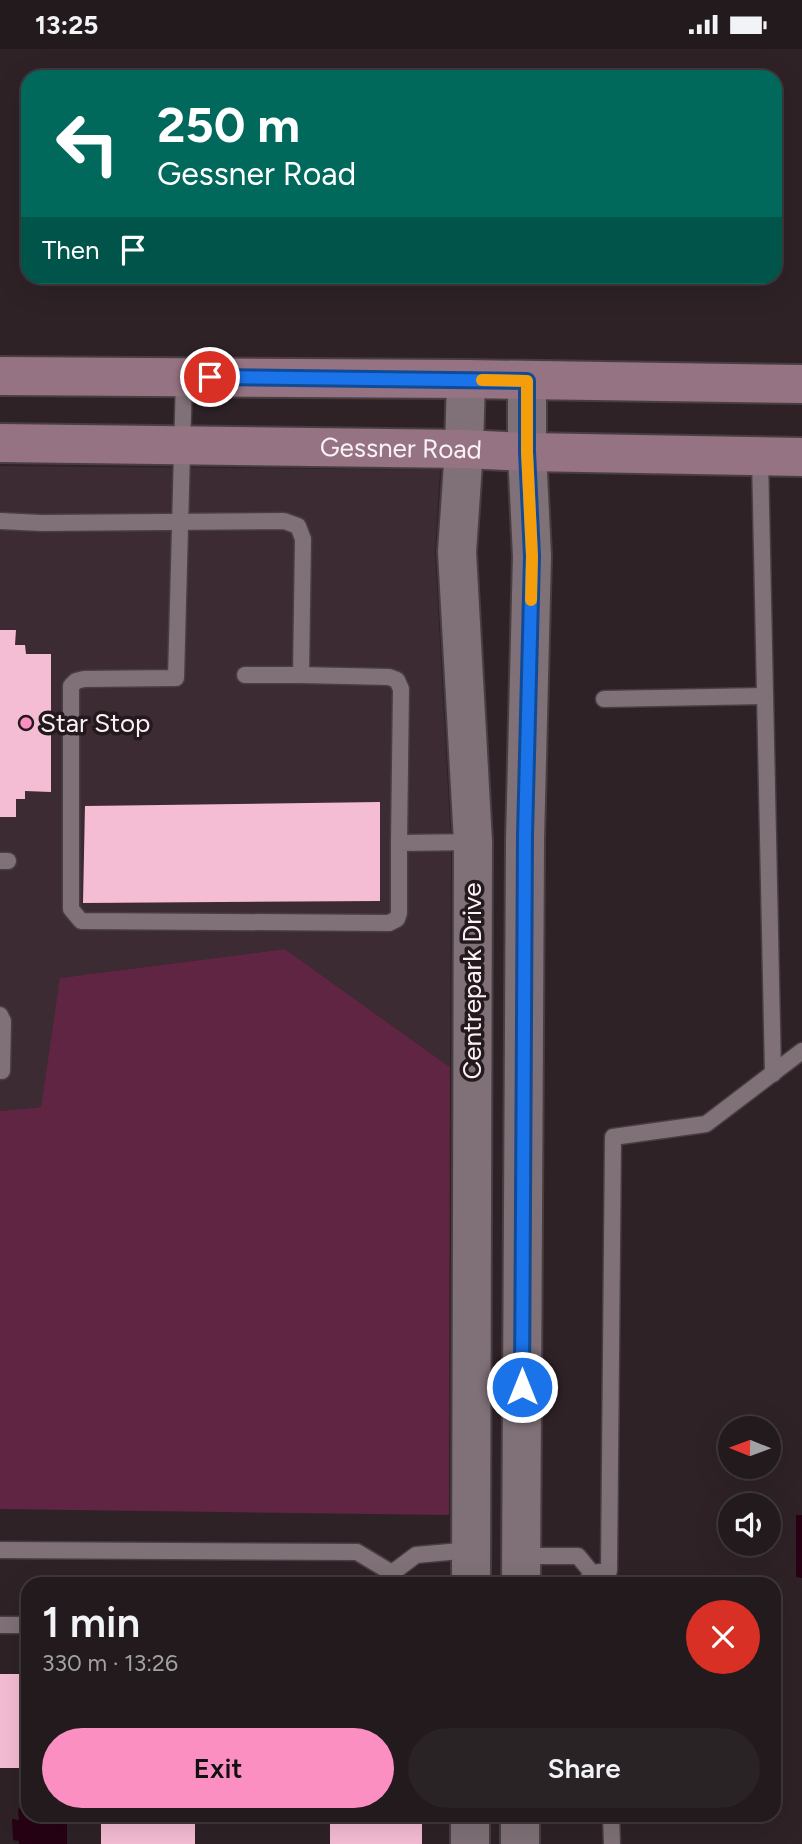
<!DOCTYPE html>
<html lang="en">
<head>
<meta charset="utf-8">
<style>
  :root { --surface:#221a1d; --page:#2a2326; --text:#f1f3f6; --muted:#a2a1a4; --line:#3f383b; --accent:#fc8fc1 }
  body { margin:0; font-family:Figtree,sans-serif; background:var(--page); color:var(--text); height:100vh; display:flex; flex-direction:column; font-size:26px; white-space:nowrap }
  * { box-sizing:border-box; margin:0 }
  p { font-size:23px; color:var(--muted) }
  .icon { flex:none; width:38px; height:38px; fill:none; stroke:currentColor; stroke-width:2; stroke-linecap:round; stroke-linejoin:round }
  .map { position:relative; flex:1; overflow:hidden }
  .details { position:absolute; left:21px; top:1528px; width:760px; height:245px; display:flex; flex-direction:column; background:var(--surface); border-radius:21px; box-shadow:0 7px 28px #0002,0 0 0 2px var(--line) }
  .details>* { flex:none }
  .hud { position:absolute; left:21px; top:21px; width:761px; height:214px; border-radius:21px; box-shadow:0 7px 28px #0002,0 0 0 2px var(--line); background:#00695c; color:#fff; overflow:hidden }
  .needle { width:46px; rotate:271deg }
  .controls { position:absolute; left:718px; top:1367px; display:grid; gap:14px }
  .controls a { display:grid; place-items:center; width:63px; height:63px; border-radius:50%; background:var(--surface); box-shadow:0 7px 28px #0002,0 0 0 2px var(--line); font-size:35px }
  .pin { position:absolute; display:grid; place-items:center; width:60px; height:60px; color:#fff; margin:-30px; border:4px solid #fff; border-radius:50%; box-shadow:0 2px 7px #0007 }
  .me { position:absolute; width:77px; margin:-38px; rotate:0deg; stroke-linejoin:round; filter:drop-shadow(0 0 5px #0008) }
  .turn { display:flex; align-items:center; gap:24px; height:147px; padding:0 21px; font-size:32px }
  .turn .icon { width:91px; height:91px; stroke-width:2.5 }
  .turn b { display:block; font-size:49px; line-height:60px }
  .then { display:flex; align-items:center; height:66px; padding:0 21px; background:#0003; gap:14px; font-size:26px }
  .round { display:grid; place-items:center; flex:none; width:74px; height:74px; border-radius:37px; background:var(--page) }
  .headline { display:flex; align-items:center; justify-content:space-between; height:119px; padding:0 21px }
  h1 { font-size:42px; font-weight:600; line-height:52px }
  .cta { display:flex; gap:14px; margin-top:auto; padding:14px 21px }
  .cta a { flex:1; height:80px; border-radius:42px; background:var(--accent); color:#111; font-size:28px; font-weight:600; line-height:80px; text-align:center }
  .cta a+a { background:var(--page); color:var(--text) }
  .status { display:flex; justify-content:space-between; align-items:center; height:49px; padding:0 35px; background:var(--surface); direction:ltr }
  .status svg { height:19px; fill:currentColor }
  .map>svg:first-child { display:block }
  .built { fill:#3d2b33 }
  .green { fill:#602542 }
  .water { fill:#270215 }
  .building { fill:#f5bdd4 }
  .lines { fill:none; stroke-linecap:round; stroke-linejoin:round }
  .service-casing { stroke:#483e42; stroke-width:19 }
  .tertiary-casing { stroke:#483e42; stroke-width:42 }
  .secondary-casing { stroke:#483e42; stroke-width:42 }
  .service { stroke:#7f7177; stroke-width:16 }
  .tertiary { stroke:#7f7177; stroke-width:38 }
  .secondary { stroke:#957382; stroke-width:38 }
  .route-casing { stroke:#114b97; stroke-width:18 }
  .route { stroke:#1a73e8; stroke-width:12 }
  .slow { stroke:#f59e0b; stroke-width:12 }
  .poi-dot { fill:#fc8fc1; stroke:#24191d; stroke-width:2.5 }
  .labels { text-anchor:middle; stroke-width:7; stroke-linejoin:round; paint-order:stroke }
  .street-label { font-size:26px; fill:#faf2f5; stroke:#24191d }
  .poi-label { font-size:26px; fill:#faf2f5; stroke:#24191d; text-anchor:start }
</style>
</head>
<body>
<div class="status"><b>13:25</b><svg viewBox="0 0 49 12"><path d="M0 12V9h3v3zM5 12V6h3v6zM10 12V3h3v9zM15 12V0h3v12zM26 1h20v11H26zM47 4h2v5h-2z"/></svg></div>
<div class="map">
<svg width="802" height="1795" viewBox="0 0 802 1795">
  <rect width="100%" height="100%" fill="#2e2227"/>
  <!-- built -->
  <polygon class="built" points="0,417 440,421 435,503 451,794 450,1018 285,900 61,929 41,1058 0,1062"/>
  <!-- green -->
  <polygon class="green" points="285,900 450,1018 449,1466 0,1460 0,1062 41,1058 60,929"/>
  <!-- water -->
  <g class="water">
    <polygon points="796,1466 802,1466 802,1529 796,1528"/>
    <polygon points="28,1758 28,1766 61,1766 61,1769 67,1769 67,1795 19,1795 19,1792 13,1791 12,1770 19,1771 18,1760"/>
  </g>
  <!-- building -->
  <g class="building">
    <polygon points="0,581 16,581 15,596 25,596 26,605 51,605 51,743 25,742 25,750 16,750 16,768 0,768"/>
    <polygon points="380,753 380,852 83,854 85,757"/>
    <rect x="0" y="1625" width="28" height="94"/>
    <rect x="101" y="1766" width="94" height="29"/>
    <rect x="330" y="1766" width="92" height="29"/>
  </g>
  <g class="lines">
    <!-- service casing -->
    <g class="service-casing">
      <g id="service">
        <polyline points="184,328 176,629 84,630 76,632 71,637 71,860 81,872 389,874 397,870 399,864 399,794 473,793"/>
        <polyline points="760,407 773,1025"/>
        <polyline points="0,472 41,474 284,472 298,477 303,490 301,626 389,628 397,631 401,640 399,794"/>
        <polyline points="245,626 301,626"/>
        <polyline points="604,650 765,647"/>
        <polyline points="0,812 8,812"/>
        <polyline points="0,966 3,972 2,1022"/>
        <polyline points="0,1501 357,1503 392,1524"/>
        <polyline points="529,1520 534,1507 578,1507 592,1524 585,1535"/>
        <polyline points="592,1524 609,1522 613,1088 706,1075 802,1002"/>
        <polyline points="383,1535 392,1524 416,1506 471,1501"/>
        <polyline points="0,1576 28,1576"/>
        <polyline points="611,1766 612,1795"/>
      </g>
    </g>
    <!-- tertiary casing -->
    <g class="tertiary-casing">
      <g id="tertiary">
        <polyline points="466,330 464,400 457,503 473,793 471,1535"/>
        <polyline points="521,1535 525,792 532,507 527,403 527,332"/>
        <polyline points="470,1795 470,1766"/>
        <polyline points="520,1795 520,1766"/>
      </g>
    </g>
    <!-- secondary casing -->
    <g class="secondary-casing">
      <g id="secondary">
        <polyline points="0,327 466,330 802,335"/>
        <path id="s1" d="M0 394 464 400 527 403 802 408"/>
      </g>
    </g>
    <!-- service -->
    <use href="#service" class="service"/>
    <!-- tertiary -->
    <use href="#tertiary" class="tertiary"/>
    <!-- secondary -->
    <use href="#secondary" class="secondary"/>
  </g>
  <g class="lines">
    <!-- route casing -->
    <g class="route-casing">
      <polyline id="route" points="210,328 527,332 527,403 532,507 525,786 522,1338"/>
    </g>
    <!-- route -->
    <use href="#route" class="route"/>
    <!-- slow -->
    <polyline class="slow" points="482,331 527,332 527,403 532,507 531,551"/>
  </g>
  <!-- markers -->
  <circle class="poi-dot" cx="26" cy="674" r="7"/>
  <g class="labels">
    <!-- street labels -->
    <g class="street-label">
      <text dy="9" stroke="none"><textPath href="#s1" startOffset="401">Gessner Road</textPath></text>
      <text transform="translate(472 932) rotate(-90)" y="9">Centrepark Drive</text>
    </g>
    <!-- poi labels -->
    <g class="poi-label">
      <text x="40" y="683">Star Stop</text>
    </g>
  </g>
</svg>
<div class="controls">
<a><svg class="needle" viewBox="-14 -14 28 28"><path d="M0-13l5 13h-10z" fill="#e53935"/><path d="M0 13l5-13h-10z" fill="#a2a1a4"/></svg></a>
<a><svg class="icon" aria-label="sound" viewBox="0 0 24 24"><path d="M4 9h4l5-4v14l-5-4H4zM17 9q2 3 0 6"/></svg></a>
</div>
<div class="pin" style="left:210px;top:328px;background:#d93025"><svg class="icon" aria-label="arrive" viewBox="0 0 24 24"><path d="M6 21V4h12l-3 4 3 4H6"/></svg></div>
<svg class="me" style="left:522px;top:1338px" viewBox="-20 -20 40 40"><circle r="17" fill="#1a73e8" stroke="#fff" stroke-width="3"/><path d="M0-11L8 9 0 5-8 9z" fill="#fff"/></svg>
<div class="hud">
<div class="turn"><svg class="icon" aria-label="left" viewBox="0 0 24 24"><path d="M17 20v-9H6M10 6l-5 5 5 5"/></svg><div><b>250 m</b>Gessner Road</div></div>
<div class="then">Then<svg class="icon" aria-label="arrive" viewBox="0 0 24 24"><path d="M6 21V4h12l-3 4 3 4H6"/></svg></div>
</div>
<section class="details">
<div class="headline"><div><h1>1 min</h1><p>330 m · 13:26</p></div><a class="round" style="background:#d93025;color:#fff"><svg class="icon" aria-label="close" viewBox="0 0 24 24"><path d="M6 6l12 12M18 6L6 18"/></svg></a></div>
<div class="cta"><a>Exit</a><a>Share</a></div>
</section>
</div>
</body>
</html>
